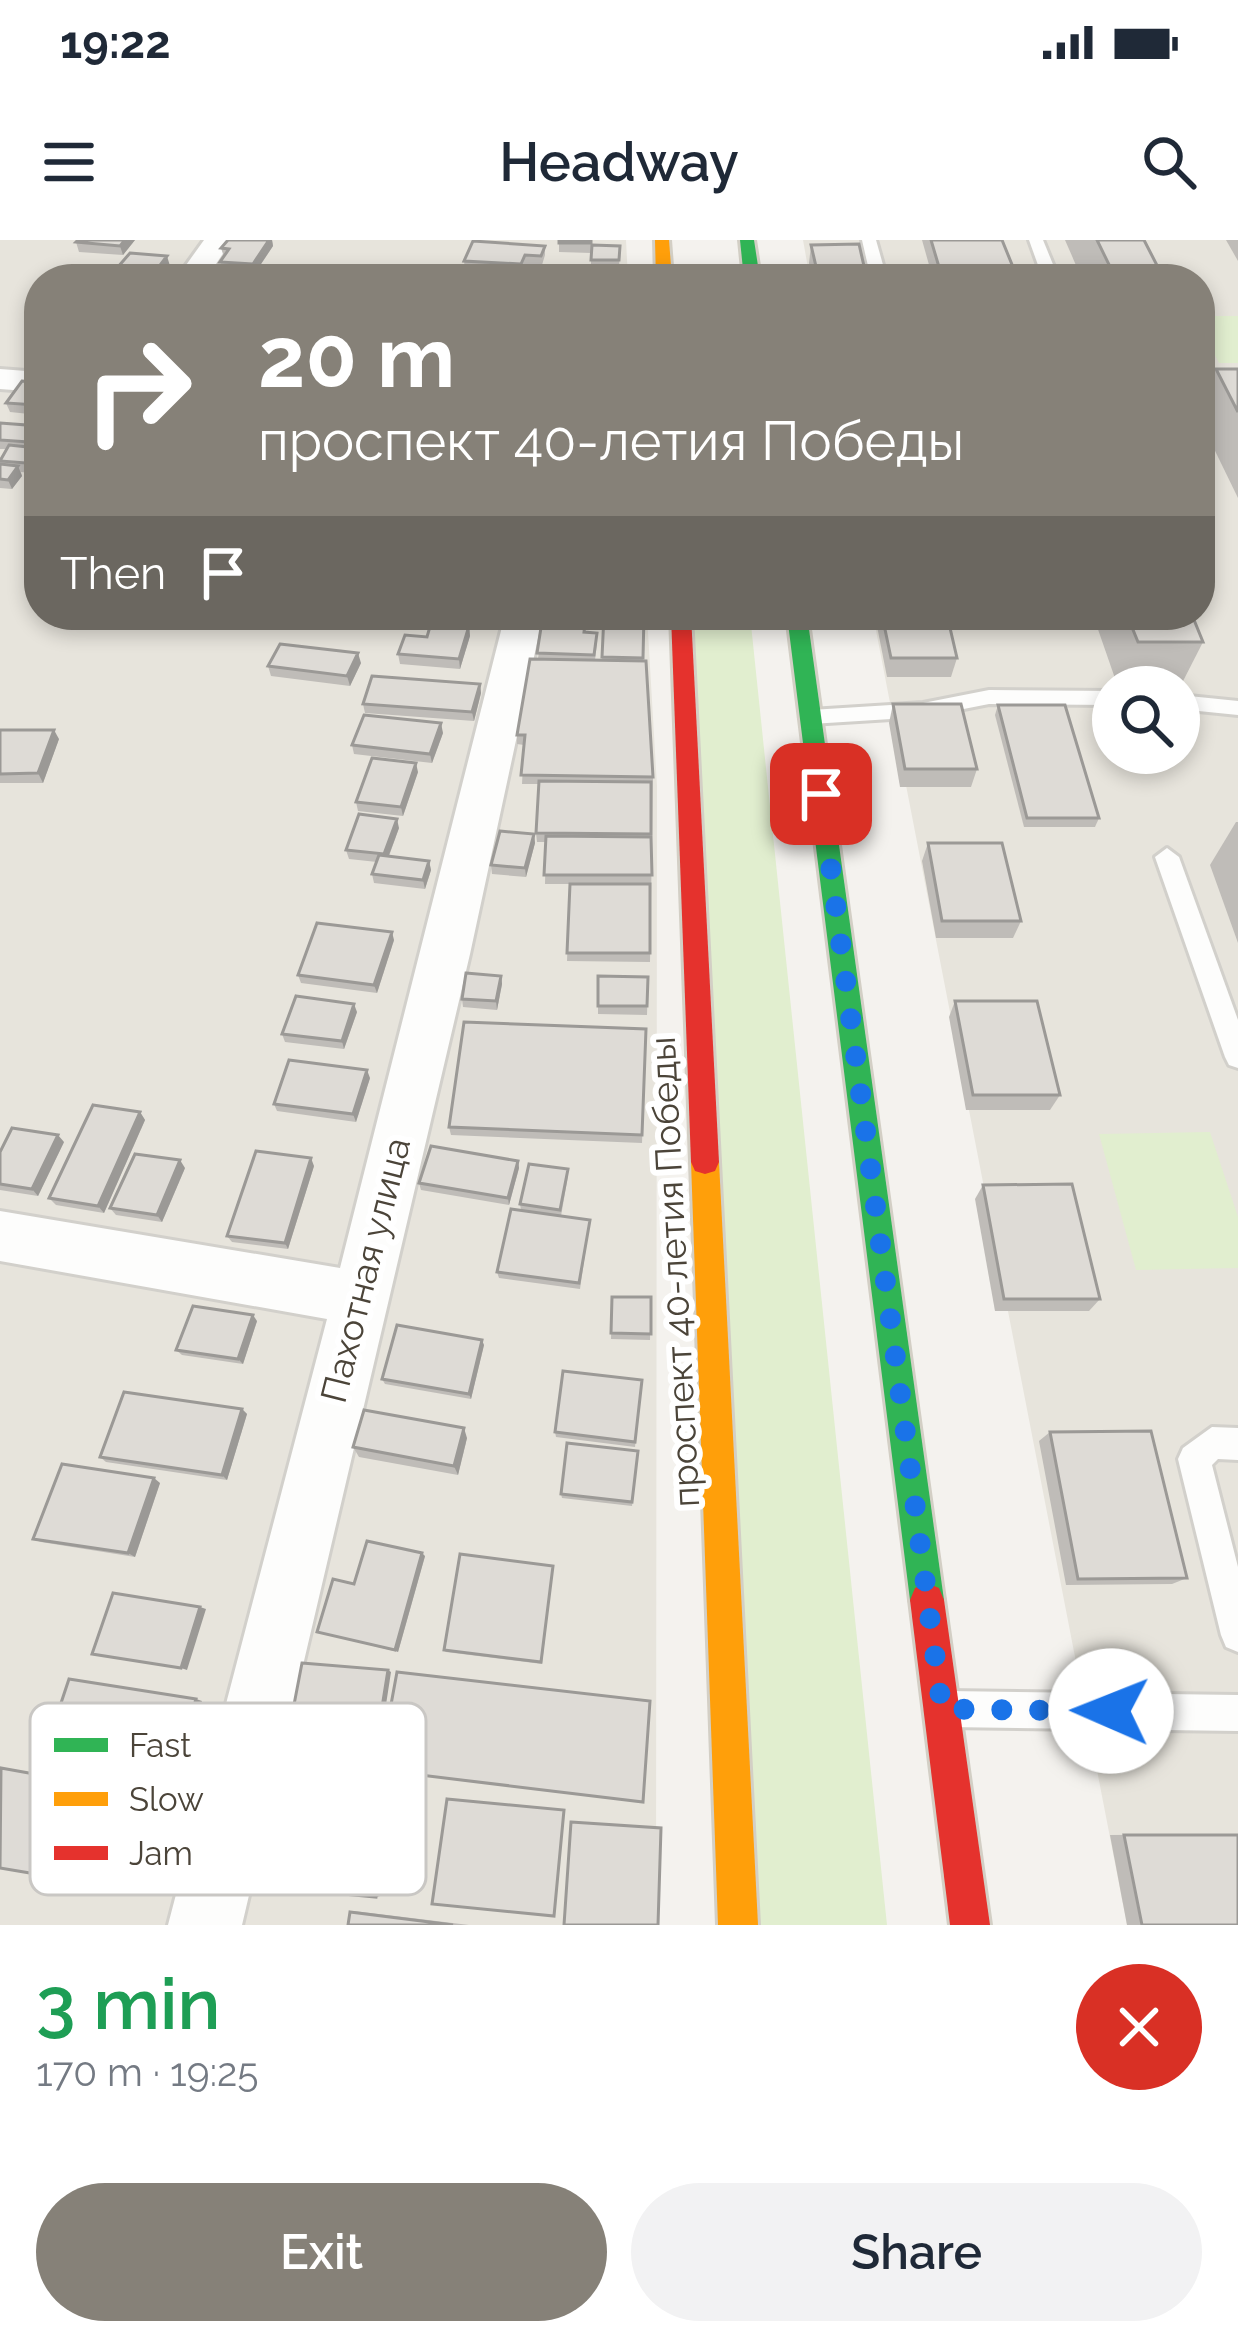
<!DOCTYPE html>
<html lang="en">
<head>
<meta charset="utf-8">
<style>
  :root { --surface:#fff; --page:#f2f2f3; --text:#1f2937; --muted:#747a83; --accent:#868178 }
  body { margin:0; font-family:Raleway,sans-serif; background:var(--page); color:var(--text); height:100vh; display:flex; flex-direction:column; font-size:45px; white-space:nowrap }
  * { box-sizing:border-box; margin:0 }
  p { font-size:39px; color:var(--muted) }
  .icon { flex:none; width:66px; height:66px; fill:none; stroke:currentColor; stroke-width:2; stroke-linecap:round; stroke-linejoin:round }
  .map { position:relative; height:1685px; overflow:hidden }
  .details { display:flex; flex-direction:column; background:var(--surface); flex:1 }
  .details>* { flex:none }
  .banner { position:absolute; left:24px; top:24px; width:1191px; height:366px; border-radius:48px; box-shadow:0 6px 18px #0003; background:#868178; color:#fff; overflow:hidden }
  .tools { position:absolute; left:1092px; top:426px; display:grid; gap:24px }
  .tools a { display:grid; place-items:center; width:108px; height:108px; border-radius:50%; background:var(--surface); box-shadow:0 6px 18px #0003; font-size:60px }
  .pin { position:absolute; display:grid; place-items:center; width:102px; height:102px; color:#fff; margin:-51px; border-radius:24px; box-shadow:0 6px 18px #0006 }
  .me { position:absolute; width:132px; margin:-66px; rotate:271deg; stroke-linejoin:round; filter:drop-shadow(0 0 9px #0008) }
  .turn { display:flex; align-items:center; gap:42px; height:252px; padding:0 36px; font-size:54px }
  .turn .icon { width:156px; height:156px; stroke-width:2.5 }
  .turn b { display:block; font-size:84px; line-height:102px }
  .then { display:flex; align-items:center; height:114px; padding:0 36px; background:#0003; gap:24px; font-size:45px }
  .round { display:grid; place-items:center; flex:none; width:126px; height:126px; border-radius:63px; background:var(--page) }
  .head { display:flex; align-items:center; justify-content:space-between; height:204px; padding:0 36px }
  h1 { font-size:72px; font-weight:600; line-height:90px; color:#1e9e55 }
  .action { display:flex; gap:24px; margin-top:auto; padding:24px 36px }
  .action a { flex:1; height:138px; border-radius:72px; background:var(--accent); color:#fff; font-size:48px; font-weight:600; line-height:138px; text-align:center }
  .action a+a { background:var(--page); color:var(--text) }
  .status { display:flex; justify-content:space-between; align-items:center; height:84px; padding:0 60px; background:var(--surface); direction:ltr }
  .status svg { height:33px; fill:currentColor }
  header { display:flex; justify-content:space-between; align-items:center; height:156px; padding:0 36px; background:var(--surface); font-size:54px; font-weight:600 }
  .map>svg:first-child { display:block }
  .residential { fill:#e7e4dc; fill-rule:evenodd }
  .green { fill:#e1eecf }
  .lines { fill:none; stroke-linecap:round; stroke-linejoin:round }
  .lane-casing { stroke:#d2d0cb; stroke-width:6 }
  .street-casing { stroke:#d2d0cb; stroke-width:6 }
  .fast-casing { stroke:#d3cfc5; stroke-width:6 }
  .slow-casing { stroke:#d3cfc5; stroke-width:6 }
  .jam-casing { stroke:#d3cfc5; stroke-width:6 }
  .lane { fill:#fdfdfc; fill-rule:evenodd }
  .street { fill:#fdfdfc; fill-rule:evenodd }
  .fast { fill:#30b455; fill-rule:evenodd }
  .slow { fill:#ff9f0a; fill-rule:evenodd }
  .jam { fill:#e5322d; fill-rule:evenodd }
  .wall { fill:#bfbcb8 }
  .shaded-wall { fill:#9b9996 }
  .building { fill:#dedbd6; stroke:#9b9996; stroke-width:3 }
  .route { stroke:#1a73e8; stroke-width:21; stroke-dasharray:0 37.8 }
  .labels { text-anchor:middle; stroke-width:12; stroke-linejoin:round; paint-order:stroke }
  .street-label { font-size:36px; fill:#4b4439; stroke:#fff }
  .key { fill:#fff; stroke:#c9c7c4; stroke-width:3 }
  .key-label { font-size:33px; fill:#4b4439 }
</style>
</head>
<body>
<div class="status"><b>19:22</b><svg viewBox="0 0 49 12"><path d="M0 12V9h3v3zM5 12V6h3v6zM10 12V3h3v9zM15 12V0h3v12zM26 1h20v11H26zM47 4h2v5h-2z"/></svg></div>
<header><svg class="icon" aria-label="menu" viewBox="0 0 24 24"><path d="M4 6h16M4 12h16M4 18h16"/></svg>Headway<svg class="icon" aria-label="search" viewBox="0 0 24 24"><circle cx="10" cy="10" r="6"/><path d="M15 15l6 6"/></svg></header>
<div class="map">
<svg width="1238" height="1685" viewBox="0 0 1238 1685">
  <rect width="100%" height="100%" fill="#f4f2ee"/>
  <!-- residential -->
  <g class="residential">
    <polygon points="0,0 626,0 628,39 39,39 39,375 647,375 657,546 656,1685 0,1685"/>
    <path d="M803 0H1238V1685H1127L873 375H1200V39H810ZM1113 447H1179V513H1113Z"/>
  </g>
  <!-- green -->
  <g class="green">
    <polygon points="1200,76 1238,76 1238,123 1219,123 1200,87"/>
    <polygon points="692,375 750,375 887,1685 746,1685"/>
    <polygon points="1210,892 1238,977 1238,1028 1136,1030 1099,894"/>
  </g>
  <g class="lines">
    <!-- lane casing -->
    <g class="lane-casing">
      <g id="lane">
        <polygon points="862,0 876,0 887,39 871,39"/>
        <polygon points="1029,0 1043,0 1059,39 1043,39"/>
        <polygon points="1200,123 1208,128 1225,161 1222,165 1207,161 1200,145"/>
        <polygon points="989,450 1113,451 1113,465 989,464 923,477 811,484 800,477 811,470 923,463"/>
        <polygon points="1179,455 1238,461 1238,475 1179,469"/>
        <polygon points="1167,608 1179,617 1238,780 1238,828 1229,825 1225,817 1155,617"/>
        <polygon points="1212,1187 1238,1188 1238,1220 1218,1219 1212,1225 1238,1327 1238,1412 1226,1407 1221,1395 1178,1219 1183,1208"/>
        <polygon points="948,1451 1238,1455 1238,1491 948,1487 935,1482 930,1469 935,1456"/>
      </g>
    </g>
    <!-- street casing -->
    <g class="street-casing">
      <g id="street">
        <polygon points="204,0 232,0 206,39 176,39"/>
        <polygon points="0,129 39,132 39,152 0,149"/>
        <polygon points="505,375 543,375 470,714 242,1685 168,1685 327,1079 0,1021 0,971 340,1028"/>
      </g>
    </g>
    <!-- fast casing -->
    <g class="fast-casing">
      <g id="fast">
        <polygon points="740,0 754,0 760,39 744,39"/>
        <polygon points="787,375 807,375 944,1360 939,1372 927,1377 915,1372 910,1360"/>
      </g>
    </g>
    <!-- slow casing -->
    <g class="slow-casing">
      <g id="slow">
        <polygon points="655,0 669,0 672,39 656,39"/>
        <polygon points="705,910 715,913 719,922 758,1685 718,1685 691,922 695,913"/>
      </g>
    </g>
    <!-- jam casing -->
    <g class="jam-casing">
      <g id="jam">
        <polygon points="671,375 691,375 719,922 715,931 705,934 695,931 691,922"/>
        <polygon points="927,1343 939,1348 944,1360 990,1685 950,1685 910,1360 915,1348"/>
      </g>
    </g>
    <!-- lane -->
    <use href="#lane" class="lane"/>
    <!-- street -->
    <use href="#street" class="street"/>
    <!-- fast -->
    <use href="#fast" class="fast"/>
    <!-- slow -->
    <use href="#slow" class="slow"/>
    <!-- jam -->
    <use href="#jam" class="jam"/>
  </g>
  <!-- wall -->
  <g class="wall">
    <polygon points="135,0 123,15 79,12 76,2"/>
    <polygon points="228,0 280,0 272,0 273,6 255,33 223,31 220,22 224,17 221,8"/>
    <polygon points="559,0 592,0 591,13 559,12"/>
    <polygon points="922,0 1002,0 1013,27 1010,39 933,39"/>
    <polygon points="1065,0 1144,0 1164,39 1082,39"/>
    <polygon points="1226,0 1238,0 1238,21"/>
    <polygon points="811,5 866,35 866,39 812,39 809,23"/>
    <polygon points="545,6 545,15 542,25 525,24 522,34 465,30 464,21"/>
    <polygon points="620,6 619,29 591,29 591,20"/>
    <polygon points="170,26 160,39 120,38 117,28"/>
    <polygon points="1216,129 1238,129 1238,258 1200,180 1200,167"/>
    <polygon points="39,143 39,175 10,172 6,163"/>
    <polygon points="0,183 39,186 36,208 39,212 39,221 31,233 21,232 22,236 12,249 0,248 0,218 6,209 0,209"/>
    <polygon points="379,375 482,375 479,386 379,378"/>
    <polygon points="543,375 587,375 585,393 597,403 595,420 602,421 604,375 644,375 643,421 653,537 650,722 567,721 570,644 545,644 546,602 537,602 536,593 539,544 522,544 524,505 517,504 517,495 538,419"/>
    <polygon points="877,375 947,375 957,418 951,437 887,437 876,381"/>
    <polygon points="1093,375 1192,375 1203,402 1180,447 1118,447"/>
    <polygon points="469,386 470,396 460,429 400,424 398,414 427,397"/>
    <polygon points="361,423 350,446 271,436 268,426"/>
    <polygon points="480,444 481,453 474,481 365,473 363,464"/>
    <polygon points="893,464 977,529 971,547 900,547 889,483"/>
    <polygon points="998,465 1099,578 1095,587 1024,587 995,475"/>
    <polygon points="0,490 59,499 43,543 0,543"/>
    <polygon points="443,493 432,523 354,514 352,505"/>
    <polygon points="418,532 403,576 358,571 356,562"/>
    <polygon points="1236,582 1238,582 1238,703 1210,625"/>
    <polygon points="399,588 389,616 429,621 431,630 425,649 374,643 372,634 377,622 349,619 346,610"/>
    <polygon points="534,594 535,603 526,637 492,634 491,625"/>
    <polygon points="928,603 1021,681 1013,698 936,698 922,621"/>
    <polygon points="394,700 377,753 301,743 298,735"/>
    <polygon points="501,736 502,744 497,770 463,767 462,759"/>
    <polygon points="598,736 648,737 647,775 598,774"/>
    <polygon points="955,761 1060,855 1050,870 966,870 949,777"/>
    <polygon points="357,772 344,809 285,802 282,794"/>
    <polygon points="646,789 642,903 451,895 449,887"/>
    <polygon points="370,838 356,882 277,871 274,864"/>
    <polygon points="140,872 145,880 104,973 56,965 49,958"/>
    <polygon points="64,902 38,956 0,950 0,912"/>
    <polygon points="518,921 519,928 509,965 421,950 419,943"/>
    <polygon points="314,926 288,1009 232,1002 227,996"/>
    <polygon points="185,928 162,982 116,975 110,968"/>
    <polygon points="568,929 568,936 561,976 590,980 580,1049 499,1038 497,1032 521,970 520,964"/>
    <polygon points="983,945 1100,1059 1089,1071 995,1071 975,959"/>
    <polygon points="612,1057 651,1057 650,1100 611,1099"/>
    <polygon points="257,1081 243,1124 182,1115 176,1110"/>
    <polygon points="484,1105 471,1159 385,1144 382,1139"/>
    <polygon points="642,1140 635,1207 556,1197 555,1192"/>
    <polygon points="242,1169 247,1174 227,1240 106,1222 100,1217"/>
    <polygon points="1050,1192 1187,1338 1172,1344 1066,1345 1039,1201"/>
    <polygon points="467,1198 458,1235 359,1217 353,1207"/>
    <polygon points="638,1211 632,1266 562,1258 561,1254"/>
    <polygon points="160,1243 135,1317 41,1302 33,1299"/>
    <polygon points="425,1316 398,1412 317,1392 354,1344"/>
    <polygon points="553,1326 542,1424 446,1412 444,1410"/>
    <polygon points="1238,1594 1238,1685 1127,1685 1110,1595"/>
    <polygon points="354,1671 469,1685 348,1685 350,1672"/>
  </g>
  <!-- shaded-wall -->
  <g class="shaded-wall">
    <polygon points="125,0 135,0 123,15 120,6"/>
    <polygon points="269,0 272,0 273,6 255,33 253,24"/>
    <polygon points="167,16 170,26 160,39 158,39 155,32"/>
    <polygon points="39,189 39,204 33,212 29,202"/>
    <polygon points="37,208 39,221 31,233 26,223"/>
    <polygon points="18,226 22,236 12,249 8,240"/>
    <polygon points="469,386 470,396 460,429 459,419"/>
    <polygon points="358,413 361,423 350,446 347,436"/>
    <polygon points="480,444 481,453 474,481 472,472"/>
    <polygon points="441,483 443,493 432,523 430,514"/>
    <polygon points="54,490 59,499 43,543 38,533"/>
    <polygon points="416,523 418,532 403,576 401,567"/>
    <polygon points="397,579 399,588 386,623 384,614"/>
    <polygon points="534,594 535,603 526,637 525,628"/>
    <polygon points="429,621 431,630 425,649 423,640"/>
    <polygon points="392,692 394,700 377,753 374,745"/>
    <polygon points="501,736 502,744 497,770 496,761"/>
    <polygon points="354,764 357,772 344,809 342,801"/>
    <polygon points="367,830 370,838 356,882 353,874"/>
    <polygon points="140,872 145,880 104,973 98,966"/>
    <polygon points="58,895 64,902 38,956 32,949"/>
    <polygon points="311,918 314,926 288,1009 285,1003"/>
    <polygon points="180,920 185,928 162,982 157,975"/>
    <polygon points="518,921 519,928 509,965 508,958"/>
    <polygon points="253,1075 257,1081 243,1124 238,1119"/>
    <polygon points="482,1100 484,1105 471,1159 469,1154"/>
    <polygon points="242,1169 247,1174 227,1240 222,1235"/>
    <polygon points="464,1188 467,1198 458,1235 454,1226"/>
    <polygon points="154,1238 160,1243 135,1317 128,1313"/>
    <polygon points="422,1313 425,1316 398,1412 395,1410"/>
    <polygon points="200,1367 206,1369 187,1430 181,1428"/>
    <polygon points="388,1430 391,1432 376,1530 372,1530"/>
    <polygon points="196,1459 202,1461 180,1533 174,1532"/>
    <polygon points="62,1539 70,1539 39,1633 30,1633"/>
    <polygon points="393,1549 396,1550 380,1656 376,1657"/>
  </g>
  <!-- building -->
  <g class="building">
    <polygon points="78,0 125,0 120,6 76,2"/>
    <polygon points="228,0 269,0 253,24 220,22 229,9 221,8"/>
    <rect x="559" y="0" width="32" height="3"/>
    <polygon points="931,0 1002,0 1013,27 939,27"/>
    <polygon points="1097,0 1144,0 1164,39 1116,39"/>
    <polygon points="473,1 545,6 541,16 525,15 521,24 464,21"/>
    <polygon points="859,4 866,35 818,35 811,5"/>
    <polygon points="592,5 620,6 619,20 591,20"/>
    <polygon points="130,13 167,16 155,32 117,28"/>
    <polygon points="546,31 597,32 596,39 545,39"/>
    <polygon points="1216,129 1238,129 1238,172"/>
    <polygon points="22,141 39,143 39,161 36,165 6,163"/>
    <polygon points="0,183 39,186 39,189 29,202 0,200"/>
    <polygon points="9,205 37,208 26,223 0,221"/>
    <polygon points="0,224 18,226 8,240 0,239"/>
    <polygon points="543,375 586,375 584,392 597,393 594,415 537,413"/>
    <polygon points="604,375 644,375 643,418 602,417"/>
    <polygon points="882,375 947,375 957,418 891,418"/>
    <polygon points="1127,375 1192,375 1203,402 1138,402"/>
    <polygon points="431,383 469,386 459,419 398,414 405,395 427,397"/>
    <polygon points="280,404 358,413 347,436 268,426"/>
    <polygon points="530,419 646,421 653,537 521,535 525,495 517,495"/>
    <polygon points="372,436 480,444 472,472 363,464"/>
    <polygon points="893,464 961,464 977,529 905,529"/>
    <polygon points="998,465 1065,465 1099,578 1027,578"/>
    <polygon points="364,475 441,483 430,514 352,505"/>
    <polygon points="0,490 54,490 38,533 0,534"/>
    <polygon points="372,518 416,523 401,567 356,562"/>
    <polygon points="539,541 651,542 651,594 536,593"/>
    <polygon points="359,574 397,579 384,614 346,610"/>
    <polygon points="500,591 534,594 525,628 491,625"/>
    <polygon points="546,596 651,597 652,635 544,635"/>
    <polygon points="928,603 1002,603 1021,681 942,681"/>
    <polygon points="379,615 429,621 423,640 372,634"/>
    <polygon points="570,644 650,644 650,713 567,713"/>
    <polygon points="317,683 392,692 374,745 298,735"/>
    <polygon points="466,733 501,736 496,761 462,759"/>
    <polygon points="598,736 648,737 647,766 598,766"/>
    <polygon points="296,756 354,764 342,801 282,794"/>
    <polygon points="955,761 1037,761 1060,855 973,855"/>
    <polygon points="464,782 646,789 642,895 449,887"/>
    <polygon points="289,820 367,830 353,874 274,864"/>
    <polygon points="93,865 140,872 98,966 49,958"/>
    <polygon points="12,888 58,895 32,949 0,944 0,912"/>
    <polygon points="431,906 518,921 508,958 419,943"/>
    <polygon points="256,911 311,918 285,1003 227,996"/>
    <polygon points="135,914 180,920 157,975 110,968"/>
    <polygon points="529,924 568,929 560,970 520,964"/>
    <polygon points="1072,944 1100,1059 1004,1059 983,945"/>
    <polygon points="511,969 590,980 579,1043 497,1032"/>
    <polygon points="612,1057 651,1057 651,1094 611,1093"/>
    <polygon points="193,1066 253,1075 238,1119 176,1110"/>
    <polygon points="397,1085 482,1100 469,1154 382,1139"/>
    <polygon points="563,1131 642,1140 635,1202 555,1192"/>
    <polygon points="124,1152 242,1169 222,1235 100,1217"/>
    <polygon points="364,1170 464,1188 454,1226 353,1207"/>
    <polygon points="1151,1191 1187,1338 1078,1339 1050,1192"/>
    <polygon points="567,1203 638,1211 632,1262 561,1254"/>
    <polygon points="62,1224 154,1238 128,1313 33,1299"/>
    <polygon points="367,1301 422,1313 395,1410 317,1392 333,1339 354,1344"/>
    <polygon points="460,1314 553,1326 541,1422 444,1410"/>
    <polygon points="113,1353 200,1367 181,1428 92,1414"/>
    <polygon points="302,1423 388,1430 372,1530 283,1522"/>
    <polygon points="397,1432 650,1461 643,1562 379,1530"/>
    <polygon points="69,1439 196,1459 174,1532 45,1511"/>
    <polygon points="1,1528 62,1539 30,1633 0,1628"/>
    <polygon points="272,1538 393,1549 376,1657 250,1645"/>
    <polygon points="447,1559 564,1570 554,1676 432,1664"/>
    <polygon points="571,1582 661,1588 658,1685 564,1685"/>
    <polygon points="1124,1595 1238,1595 1238,1685 1142,1685"/>
    <polygon points="350,1672 453,1685 348,1685"/>
  </g>
  <g class="lines">
    <!-- route -->
    <polyline class="route" points="821,554 942,1469 1111,1471"/>
  </g>
  <g class="labels">
    <!-- street labels -->
    <g class="street-label">
      <text transform="translate(365 1030) rotate(-76)" y="13">Пахотная улица</text>
      <text transform="translate(674 1032) rotate(-93)" y="13">проспект 40-летия Победы</text>
    </g>
  </g>
  <!-- legend -->
  <rect x="30" y="1463" width="396" height="192" rx="18" class="key"/>
  <rect x="54" y="1498" width="54" height="14" fill="#30b455"/>
  <rect x="54" y="1552" width="54" height="14" fill="#ff9f0a"/>
  <rect x="54" y="1606" width="54" height="14" fill="#e5322d"/>
  <g class="key-label">
    <text x="129" y="1517">Fast</text>
    <text x="129" y="1571">Slow</text>
    <text x="129" y="1625">Jam</text>
  </g>
</svg>
<div class="tools">
<a><svg class="icon" aria-label="search" viewBox="0 0 24 24"><circle cx="10" cy="10" r="6"/><path d="M15 15l6 6"/></svg></a>
</div>
<div class="pin" style="left:821px;top:554px;background:#d93025"><svg class="icon" aria-label="arrive" viewBox="0 0 24 24"><path d="M6 21V4h12l-3 4 3 4H6"/></svg></div>
<svg class="me" style="left:1111px;top:1471px" viewBox="-20 -20 40 40"><circle r="19" fill="#fff"/><path d="M0-13L10 11 0 6-10 11z" fill="#1a73e8"/></svg>
<div class="banner">
<div class="turn"><svg class="icon" aria-label="right" viewBox="0 0 24 24"><path d="M7 20v-9h11M14 6l5 5-5 5"/></svg><div><b>20 m</b>проспект 40-летия Победы</div></div>
<div class="then">Then<svg class="icon" aria-label="arrive" viewBox="0 0 24 24"><path d="M6 21V4h12l-3 4 3 4H6"/></svg></div>
</div>
</div>
<section class="details">
<div class="head"><div><h1>3 min</h1><p>170 m · 19:25</p></div><a class="round" style="background:#d93025;color:#fff"><svg class="icon" aria-label="close" viewBox="0 0 24 24"><path d="M6 6l12 12M18 6L6 18"/></svg></a></div>
<div class="action"><a>Exit</a><a>Share</a></div>
</section>
</body>
</html>
